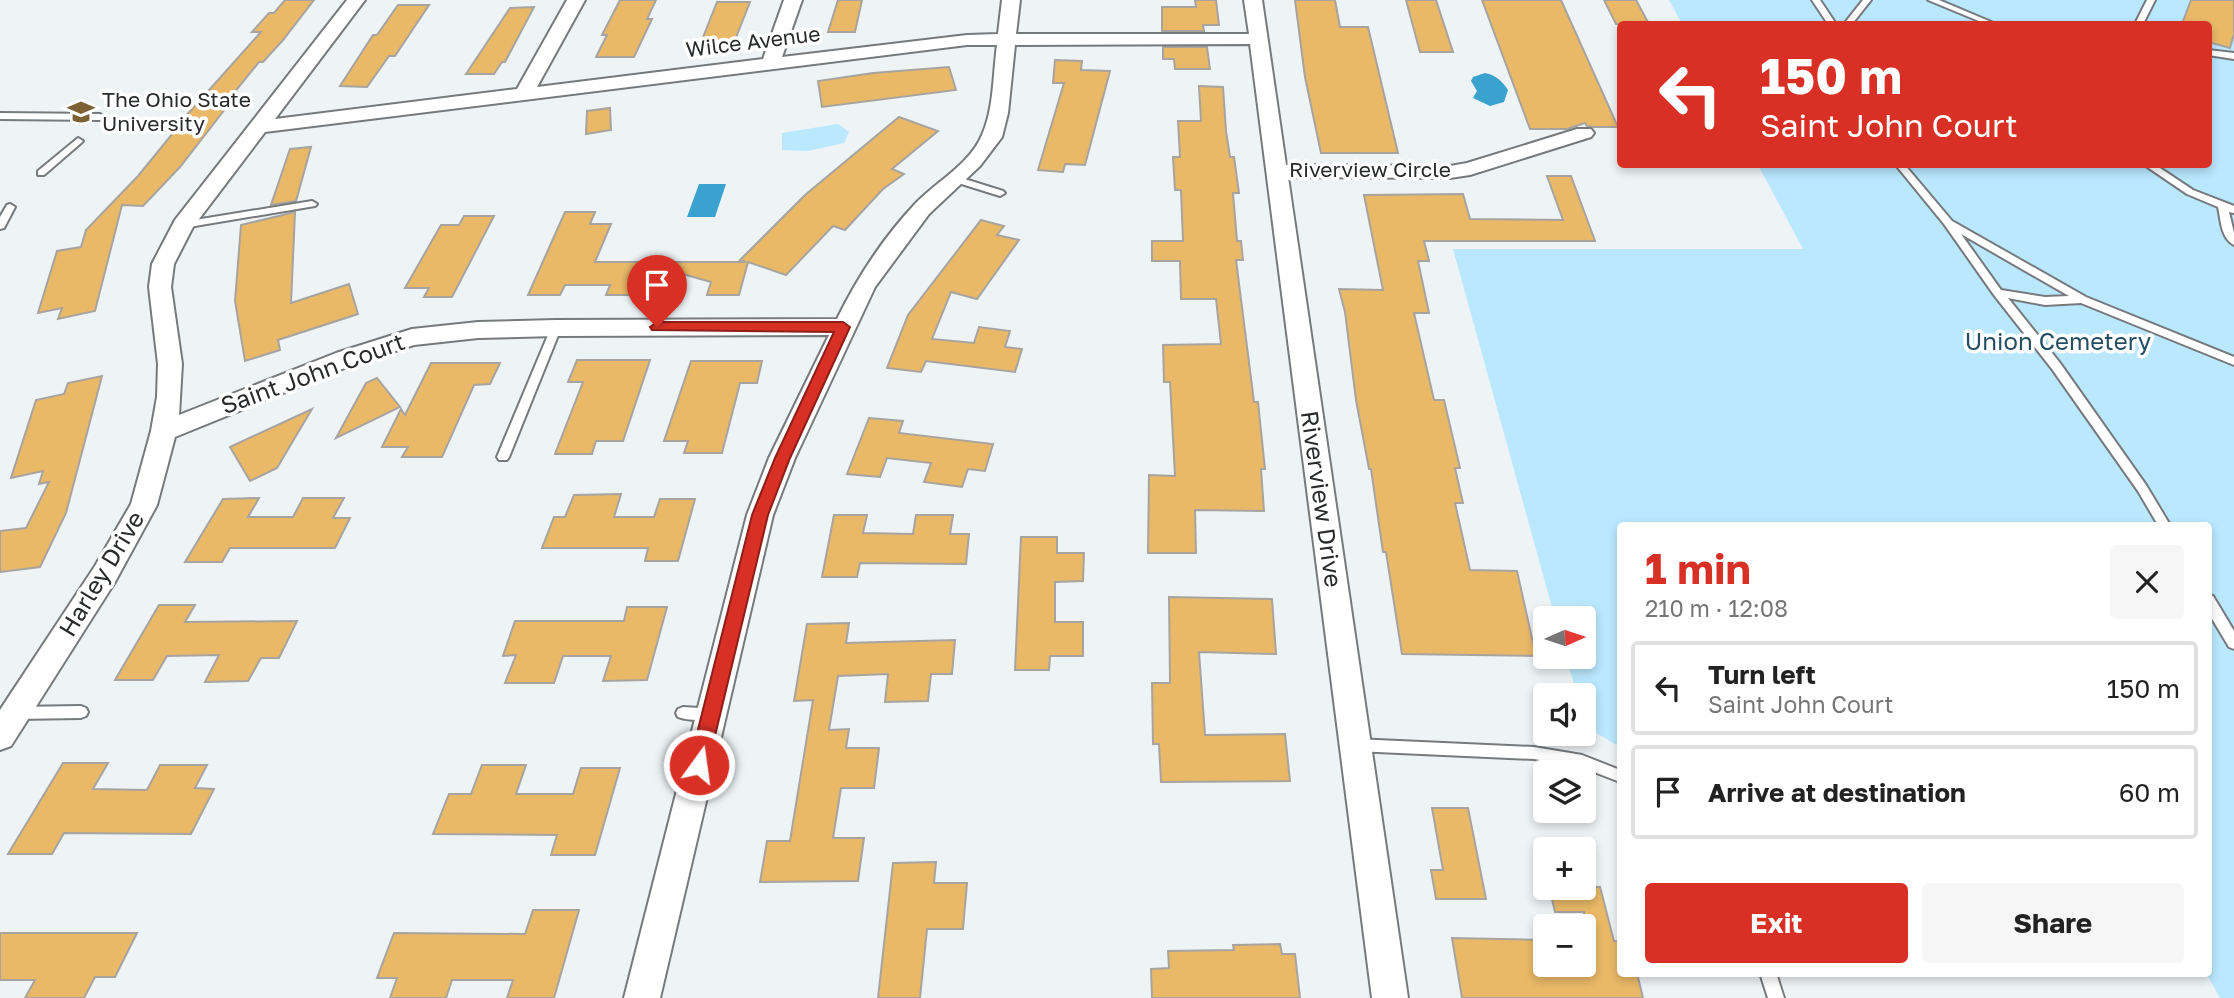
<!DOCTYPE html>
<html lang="en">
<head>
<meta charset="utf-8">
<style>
  :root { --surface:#fff; --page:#f6f6f6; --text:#222; --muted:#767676; --line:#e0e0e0; --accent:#d93025 }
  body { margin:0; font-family:"Golos Text",sans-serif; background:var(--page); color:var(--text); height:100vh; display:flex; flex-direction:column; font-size:26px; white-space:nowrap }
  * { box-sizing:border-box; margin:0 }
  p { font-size:23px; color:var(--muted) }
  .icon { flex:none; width:38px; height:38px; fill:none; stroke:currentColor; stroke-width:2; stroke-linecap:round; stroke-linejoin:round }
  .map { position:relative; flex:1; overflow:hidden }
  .side { position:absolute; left:1617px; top:522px; width:595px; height:455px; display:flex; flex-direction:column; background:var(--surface); border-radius:7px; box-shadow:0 4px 10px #0003 }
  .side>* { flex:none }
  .guide { position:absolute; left:1617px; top:21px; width:595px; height:147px; border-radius:7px; box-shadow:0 4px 10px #0003; background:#d93025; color:#fff; overflow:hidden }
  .needle { width:46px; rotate:87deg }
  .tools { position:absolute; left:1533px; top:606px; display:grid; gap:14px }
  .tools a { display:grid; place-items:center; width:63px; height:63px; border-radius:7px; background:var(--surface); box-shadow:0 4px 10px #0003; font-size:35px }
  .pin { position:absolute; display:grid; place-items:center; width:60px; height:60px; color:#fff; margin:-72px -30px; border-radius:50% 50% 50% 0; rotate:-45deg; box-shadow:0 0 7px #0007 }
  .pin .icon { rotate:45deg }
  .me { position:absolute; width:77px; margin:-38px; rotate:14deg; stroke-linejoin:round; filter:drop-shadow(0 0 5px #0008) }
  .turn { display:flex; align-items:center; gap:24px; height:147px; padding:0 28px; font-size:32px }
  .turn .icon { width:91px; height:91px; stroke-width:2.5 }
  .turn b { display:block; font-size:49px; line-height:60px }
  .round { display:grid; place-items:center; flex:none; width:74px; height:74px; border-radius:7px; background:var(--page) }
  .head { display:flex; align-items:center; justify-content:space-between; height:119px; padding:0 28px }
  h1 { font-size:42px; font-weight:700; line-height:52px; color:var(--accent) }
  .action { display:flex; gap:14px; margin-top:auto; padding:14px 28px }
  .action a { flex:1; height:80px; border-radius:7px; background:var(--accent); color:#fff; font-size:28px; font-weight:700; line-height:80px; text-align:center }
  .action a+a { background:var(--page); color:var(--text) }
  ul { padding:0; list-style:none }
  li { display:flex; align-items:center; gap:21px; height:94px; margin:0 14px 10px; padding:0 14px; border:4px solid var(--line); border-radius:7px }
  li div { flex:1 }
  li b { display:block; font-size:26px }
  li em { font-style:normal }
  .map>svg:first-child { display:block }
  .green { fill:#bae8ff }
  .water { fill:#39a2cf }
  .building { fill:#eab968; stroke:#a7a4a0; stroke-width:2 }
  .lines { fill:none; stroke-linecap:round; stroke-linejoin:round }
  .service-casing { stroke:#767a7d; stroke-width:4 }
  .minor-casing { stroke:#767a7d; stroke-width:4 }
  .service { fill:#fff; fill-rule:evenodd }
  .minor { fill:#fff; fill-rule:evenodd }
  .route { fill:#d93025; stroke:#8d1f18; stroke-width:2 }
  .labels { text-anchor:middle; stroke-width:7; stroke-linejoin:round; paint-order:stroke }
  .far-street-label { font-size:21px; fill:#282a2b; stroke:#fff }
  .far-poi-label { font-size:21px; fill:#282a2b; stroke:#fff; text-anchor:start }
  .park-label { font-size:24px; fill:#244f63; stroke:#fff }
  .street-label { font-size:24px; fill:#282a2b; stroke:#fff }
</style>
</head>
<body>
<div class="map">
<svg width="2234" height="998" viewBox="0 0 2234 998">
  <rect width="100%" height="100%" fill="#eef3f6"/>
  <!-- green -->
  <g class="green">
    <polygon points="1669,0 2234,0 2234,998 2220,998 2206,973 2208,973 2208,525 1620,525 1620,747 1586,727 1584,695 1577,695 1566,656 1584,656 1584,618 1555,618 1453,249 1803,249 1758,165 2208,164 2208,24 1682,24"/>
    <polygon points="838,124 849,132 844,143 808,151 782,150 782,133"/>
  </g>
  <!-- water -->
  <g class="water">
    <path d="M1485 73C1496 75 1502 81 1508 90L1504 102 1490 106 1473 98 1477 91 1471 81 1473 77Z"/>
    <polygon points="699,184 726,184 715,217 687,217"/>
  </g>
  <!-- building -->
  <g class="building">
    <polygon points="285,0 314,0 283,40 263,62 259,62 225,104 229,104 180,167 143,206 122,205 95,311 58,319 62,308 38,313 57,251 81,247 86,230 138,176 178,127 176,127 261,32 252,32 269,13 274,13"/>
    <polygon points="620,0 656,0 647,19 652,19 634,57 596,57 607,35 602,35"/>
    <polygon points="838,0 862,0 855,32 828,32"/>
    <polygon points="1195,0 1216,0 1219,25 1203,25 1204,31 1162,31 1162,7 1196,7"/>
    <polygon points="1295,0 1335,0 1340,27 1368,27 1398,153 1321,153 1305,77"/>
    <polygon points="1406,0 1436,0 1453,52 1420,52"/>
    <polygon points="1482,0 1561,0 1618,127 1593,127 1587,126 1585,123 1567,129 1530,129"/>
    <polygon points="1604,0 1636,0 1649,24 1616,24"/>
    <polygon points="2191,0 2234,0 2234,34 2230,48 2208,42 2208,24 2182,24"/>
    <polygon points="717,2 750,2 733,45 700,45"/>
    <polygon points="398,5 429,5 395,56 389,56 367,87 340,86 373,35 377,35"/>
    <polygon points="534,7 505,62 502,62 494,74 466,74 510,8"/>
    <polygon points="1163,47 1207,47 1210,69 1175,69 1174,59 1163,59"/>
    <polygon points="1055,60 1082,61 1081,70 1110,71 1085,165 1065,164 1063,172 1038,170 1064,83 1053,83"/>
    <polygon points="949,67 956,90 822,107 818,81 873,73"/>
    <polygon points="1199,86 1223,87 1226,131 1230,157 1234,157 1239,193 1233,193 1237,241 1241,241 1243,260 1236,260 1254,402 1258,402 1265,469 1261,469 1264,511 1195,510 1196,553 1148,553 1149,475 1175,476 1170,382 1164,382 1163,345 1221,344 1216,299 1181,299 1180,261 1152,261 1152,241 1183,241 1181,190 1175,190 1173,157 1180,157 1178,121 1201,121"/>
    <polygon points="610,108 611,130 586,134 587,111"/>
    <polygon points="899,117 938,131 892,169 904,174 883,189 845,230 833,226 786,275 748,262 739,295 707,295 711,282 679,273 672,295 606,295 610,285 565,285 560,295 528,295 565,212 595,212 590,224 611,224 595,262 746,262 740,260 805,195"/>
    <polygon points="311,147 296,201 271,205 290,149"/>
    <polygon points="1547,176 1571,176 1595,241 1424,241 1429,261 1418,261 1429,313 1414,313 1434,400 1444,400 1460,468 1455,468 1463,503 1455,503 1470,570 1517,571 1536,656 1402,654 1386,552 1383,552 1371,469 1369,469 1356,400 1345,312 1339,289 1383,290 1364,195 1463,194 1470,219 1563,220"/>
    <polygon points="295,212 291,303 349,284 358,314 278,340 280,350 245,361 235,301 241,225"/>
    <polygon points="464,216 494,216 452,297 424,297 429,288 405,288 441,225 459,225"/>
    <polygon points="981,220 1004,226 997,235 1019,240 977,299 951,292 932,339 974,343 979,327 1010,331 1005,347 1022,349 1015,372 926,361 921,372 887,368 908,315"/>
    <polygon points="577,360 650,360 623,441 596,441 592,454 555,454 583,382 568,382"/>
    <polygon points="691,361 762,361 757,383 740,383 722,453 684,453 688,441 664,441"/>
    <polygon points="431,363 500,363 490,384 474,385 442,457 402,457 408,447 382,447 401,409 405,415"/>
    <polygon points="102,376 66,513 40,567 0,572 0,531 26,528 49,482 39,484 43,471 11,478 36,400 64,394 68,383"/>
    <polygon points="377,378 400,407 336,438 366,383"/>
    <polygon points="312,409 277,468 250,481 230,447"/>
    <polygon points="869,418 903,421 899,433 993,444 985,471 968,469 962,487 924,482 931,463 887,458 880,477 847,474"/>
    <polygon points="621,494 614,517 654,517 660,499 695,499 678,561 645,561 648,548 542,548 554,517 565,517 574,495"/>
    <polygon points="259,498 248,517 293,517 303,498 344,498 333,518 350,518 335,548 230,548 222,562 185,562 223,499"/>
    <polygon points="834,515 867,515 863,533 913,534 916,515 953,515 950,534 969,534 966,564 860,563 857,577 822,577"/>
    <polygon points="1021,537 1057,537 1057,553 1084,553 1083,581 1055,582 1055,622 1083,622 1083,656 1050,656 1049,670 1015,670"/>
    <polygon points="1169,597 1272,599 1276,654 1199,652 1205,735 1285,734 1290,781 1161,782 1159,744 1153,744 1152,683 1170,683"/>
    <polygon points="159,605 195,605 185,622 297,621 279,658 261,658 248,681 205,682 219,655 167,656 153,680 115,680"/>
    <polygon points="627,607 667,607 647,680 603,681 611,656 563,656 554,683 505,683 516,655 503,656 515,621 624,621"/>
    <polygon points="849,623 846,643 955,640 952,674 931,674 928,701 885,702 888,674 838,676 829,730 849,729 846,748 879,748 874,788 841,788 833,838 864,838 858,881 760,882 767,841 790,841 813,700 794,701 807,624"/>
    <polygon points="63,763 108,763 93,789 147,790 160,765 207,765 195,788 214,789 191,834 64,833 52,854 8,854"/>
    <polygon points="482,765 526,765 516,794 573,794 581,768 620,768 595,855 551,855 557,835 433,834 449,794 471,794"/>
    <polygon points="1432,808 1468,808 1486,899 1436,899 1431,870 1443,870"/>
    <polygon points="936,862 934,883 967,883 963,929 927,929 920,998 878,998 893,863"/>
    <polygon points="1549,887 1600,887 1614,941 1620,941 1620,973 1637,973 1643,998 1462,998 1452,938 1545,940 1545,964 1584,964 1584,912 1555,912"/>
    <polygon points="533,910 579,910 554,998 507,998 513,980 452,980 446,998 390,998 397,978 377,978 394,933 525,934"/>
    <polygon points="0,933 137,933 115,977 95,977 84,998 25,998 35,980 0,980"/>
    <polygon points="1280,944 1282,954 1295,954 1300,998 1152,998 1151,969 1169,968 1168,951 1234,950 1233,945"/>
  </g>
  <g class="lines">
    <!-- service casing -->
    <g class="service-casing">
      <g id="service">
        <polygon points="1812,0 1820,0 1836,24 1828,24"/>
        <polygon points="1863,0 1871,0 1852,24 1844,24"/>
        <polygon points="1928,0 1939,0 1996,24 1986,24"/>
        <polygon points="2147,0 2155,0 2143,24 2135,24"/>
        <polygon points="2208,50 2234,53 2234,59 2208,55"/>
        <polygon points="0,113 100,114 105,117 100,120 0,119"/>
        <polygon points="78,138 83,141 81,143 44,175 38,175 38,171"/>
        <path d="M1895 164H1904L1952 221 2086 297 2234 357V365L2081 303 2045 305 2008 298 2060 363 2146 485 2170 525H2158L2138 491 2052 369 1994 295 1944 224ZM1961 234 2069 296 2045 297 2001 290Z"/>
        <path d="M2143 164H2154L2193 190 2234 206V213L2229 212 2234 233V245C2221 238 2221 221 2218 207L2187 194Z"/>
        <polygon points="955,176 1003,191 1005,193 1000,196 952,181 952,177"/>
        <polygon points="312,201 317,204 315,206 183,228 178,225 183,222"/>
        <polygon points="10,204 15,207 4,228 0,229 0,217 7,205"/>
        <polygon points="556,324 561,328 509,457 507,460 499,460 497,457 551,328"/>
        <polygon points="2208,595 2213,596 2234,631 2234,649 2229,647 2208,612"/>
        <polygon points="81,706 86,708 88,712 86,716 81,718 15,719 10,717 8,713 10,709 15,707"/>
        <path d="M683 707 716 709 718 713 716 717C706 721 688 721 678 717L676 713 678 709Z"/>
        <polygon points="1355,739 1534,747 1582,755 1620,770 1620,782 1581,767 1534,759 1355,751 1350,750 1348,745 1350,740"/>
        <polygon points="1760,973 1776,973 1784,998 1768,998"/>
      </g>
    </g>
    <!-- minor casing -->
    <g class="minor-casing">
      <path id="minor" d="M347 0H365L275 119 517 89 567 0H585L537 87 763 59 784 0H802L782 57 967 35 998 34 1002 0H1020L1016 34H1249L1244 0H1262L1286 165 1450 166 1467 163 1577 129H1591L1594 133 1591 137 1470 175 1450 178 1288 177 1408 998H1372L1250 44 1015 45 1008 113 1002 137 980 166 929 214 875 287 795 458 773 515 660 998H624L747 515 769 458 829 335 556 336 478 338 414 345 352 365 175 437 157 505 115 582 11 746 0 750V710L95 566 131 504 151 431 157 397 158 364 149 287 152 264 175 220ZM967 45H997C993 74 994 109 982 135 970 164 936 182 915 204 884 237 857 278 837 319L556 320 478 322 412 329 336 353 179 415 182 364 171 287 174 264 193 227 265 132Z"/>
    </g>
    <!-- service -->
    <use href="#service" class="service"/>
    <!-- minor -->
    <use href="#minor" class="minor"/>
  </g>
  <!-- route -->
  <polygon class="route" points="657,322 843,322 850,327 790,458 768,515 708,765 705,771 699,774 692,771 689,765 752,515 775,458 834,332 652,330 650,327"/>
  <!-- icons -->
  <defs>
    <g id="university-bare" transform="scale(2.1)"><path d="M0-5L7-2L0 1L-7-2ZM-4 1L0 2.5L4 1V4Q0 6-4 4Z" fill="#7d6134" stroke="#fff" stroke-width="2.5" paint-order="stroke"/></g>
  </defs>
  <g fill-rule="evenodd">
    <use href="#university-bare" x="81" y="112"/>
  </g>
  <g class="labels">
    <!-- far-street labels -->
    <g class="far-street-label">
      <text transform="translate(753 42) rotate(-7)" y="7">Wilce Avenue</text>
      <text x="1370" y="177">Riverview Circle</text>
    </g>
    <!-- far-poi labels -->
    <g class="far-poi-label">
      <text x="102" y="107">The Ohio State<tspan x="102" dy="24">University</tspan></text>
    </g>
    <!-- park labels -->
    <g class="park-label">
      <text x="2058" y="350">Union Cemetery</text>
    </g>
    <!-- street labels -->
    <g class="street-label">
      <text transform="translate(313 374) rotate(-20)" y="8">Saint John Court</text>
      <text transform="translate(1321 499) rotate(82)" y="8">Riverview Drive</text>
      <text transform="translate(102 574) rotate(-59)" y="8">Harley Drive</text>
    </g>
  </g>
</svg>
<div class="tools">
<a><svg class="needle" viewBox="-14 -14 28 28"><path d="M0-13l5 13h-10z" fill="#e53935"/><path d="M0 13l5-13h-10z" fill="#767676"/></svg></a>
<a><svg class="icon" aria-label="sound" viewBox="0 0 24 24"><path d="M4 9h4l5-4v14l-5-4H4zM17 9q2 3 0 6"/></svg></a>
<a><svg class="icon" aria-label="layers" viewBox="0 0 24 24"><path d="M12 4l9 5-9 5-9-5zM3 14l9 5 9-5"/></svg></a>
<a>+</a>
<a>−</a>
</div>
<div class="pin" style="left:657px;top:327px;background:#d93025"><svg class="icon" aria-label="arrive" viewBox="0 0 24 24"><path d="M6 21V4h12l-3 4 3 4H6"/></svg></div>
<svg class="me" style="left:699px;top:765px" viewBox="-20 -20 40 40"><circle r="17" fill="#d93025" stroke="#fff" stroke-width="3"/><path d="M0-11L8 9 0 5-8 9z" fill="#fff"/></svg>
<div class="guide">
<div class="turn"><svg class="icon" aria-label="left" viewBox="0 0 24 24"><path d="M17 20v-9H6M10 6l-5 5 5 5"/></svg><div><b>150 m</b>Saint John Court</div></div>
</div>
<section class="side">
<div class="head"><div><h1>1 min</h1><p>210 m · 12:08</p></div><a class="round"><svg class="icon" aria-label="close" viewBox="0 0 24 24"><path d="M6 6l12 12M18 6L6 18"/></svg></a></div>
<ul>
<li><svg class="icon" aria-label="left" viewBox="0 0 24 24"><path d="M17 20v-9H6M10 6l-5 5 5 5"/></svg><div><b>Turn left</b><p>Saint John Court</p></div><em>150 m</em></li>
<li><svg class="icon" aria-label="arrive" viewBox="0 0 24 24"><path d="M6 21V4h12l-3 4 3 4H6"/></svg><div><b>Arrive at destination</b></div><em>60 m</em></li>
</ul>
<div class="action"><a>Exit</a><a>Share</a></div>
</section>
</div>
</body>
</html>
